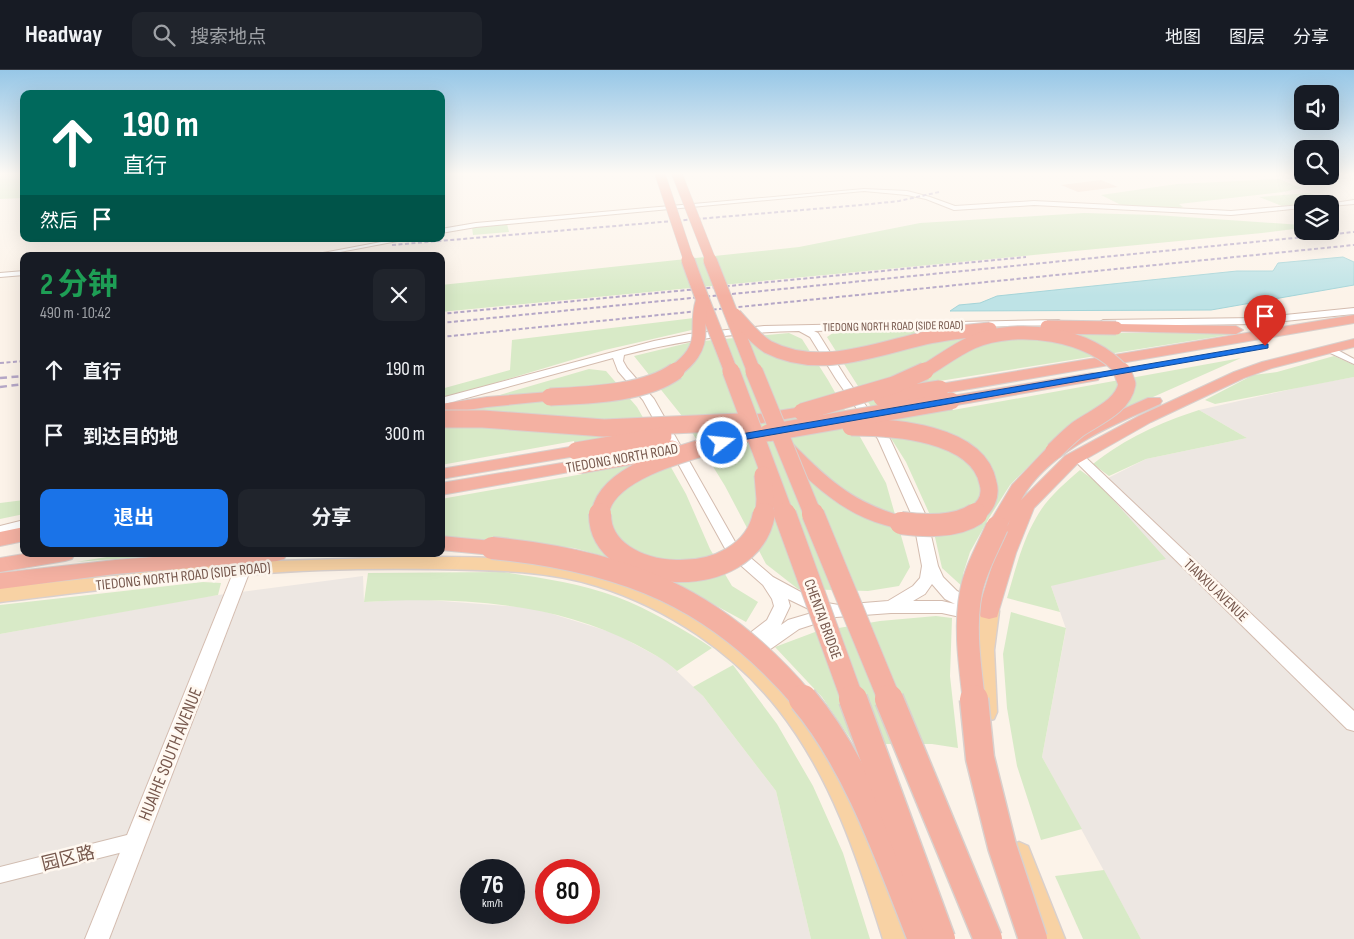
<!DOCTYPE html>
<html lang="zh">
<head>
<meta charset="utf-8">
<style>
  :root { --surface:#171b24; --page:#20242c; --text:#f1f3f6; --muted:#9ea1a6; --line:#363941; --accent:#1a73e8 }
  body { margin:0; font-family:"Sofia Sans Condensed","Noto Sans SC",sans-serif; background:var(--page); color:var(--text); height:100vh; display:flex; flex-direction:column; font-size:19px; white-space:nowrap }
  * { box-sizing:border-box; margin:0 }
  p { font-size:16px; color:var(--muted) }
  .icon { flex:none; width:28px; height:28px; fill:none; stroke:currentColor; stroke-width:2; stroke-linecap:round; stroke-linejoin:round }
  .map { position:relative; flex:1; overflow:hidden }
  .drawer { position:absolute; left:20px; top:182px; width:425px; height:305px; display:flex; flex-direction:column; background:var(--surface); border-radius:10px; box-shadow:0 5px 20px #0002 }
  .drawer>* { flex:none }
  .hud { position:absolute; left:20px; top:20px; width:425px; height:152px; border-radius:10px; box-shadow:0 5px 20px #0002; background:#00695c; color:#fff; overflow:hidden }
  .fabs { position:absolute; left:1294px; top:15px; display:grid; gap:10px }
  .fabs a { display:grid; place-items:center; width:45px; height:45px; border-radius:10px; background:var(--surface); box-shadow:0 5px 20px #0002; font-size:25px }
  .speed { position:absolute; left:460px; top:789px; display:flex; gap:10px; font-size:25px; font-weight:700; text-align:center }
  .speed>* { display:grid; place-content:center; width:65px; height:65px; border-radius:50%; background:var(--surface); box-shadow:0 5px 20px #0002; line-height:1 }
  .speed small { font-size:12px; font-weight:400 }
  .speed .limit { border:8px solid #d22; background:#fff; color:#111 }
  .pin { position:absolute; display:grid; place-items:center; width:42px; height:42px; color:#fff; margin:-51px -21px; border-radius:50% 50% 50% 0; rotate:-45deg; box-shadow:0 0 5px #0007 }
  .pin .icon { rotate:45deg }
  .me { position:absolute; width:55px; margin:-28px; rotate:74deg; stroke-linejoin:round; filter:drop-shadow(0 0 4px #0008) }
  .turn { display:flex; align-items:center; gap:18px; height:105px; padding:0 20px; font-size:22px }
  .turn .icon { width:65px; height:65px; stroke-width:2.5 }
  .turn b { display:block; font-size:35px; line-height:42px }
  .then { display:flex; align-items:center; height:48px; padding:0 20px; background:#0003; gap:10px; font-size:19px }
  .round { display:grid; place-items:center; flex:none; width:52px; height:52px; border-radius:10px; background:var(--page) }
  .summary { display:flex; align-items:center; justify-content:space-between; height:85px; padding:0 20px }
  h1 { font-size:30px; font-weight:700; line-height:38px; color:#1e9e55 }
  .button { display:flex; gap:10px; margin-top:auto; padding:10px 20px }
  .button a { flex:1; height:58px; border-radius:10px; background:var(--accent); color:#fff; font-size:20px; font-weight:700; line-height:58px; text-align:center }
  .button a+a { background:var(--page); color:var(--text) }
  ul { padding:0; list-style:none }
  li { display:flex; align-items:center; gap:15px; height:65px; padding:0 20px }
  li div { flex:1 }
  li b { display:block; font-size:19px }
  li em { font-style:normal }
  header { display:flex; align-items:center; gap:30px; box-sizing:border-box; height:70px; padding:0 25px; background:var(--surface); border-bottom:1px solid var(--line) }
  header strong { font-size:24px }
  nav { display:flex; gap:28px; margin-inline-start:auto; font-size:18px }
  .search { width:350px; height:45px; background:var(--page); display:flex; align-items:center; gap:12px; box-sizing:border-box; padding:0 18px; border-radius:10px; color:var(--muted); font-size:19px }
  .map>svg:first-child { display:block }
  .industrial { fill:#ede7e2; fill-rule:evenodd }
  .green { fill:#d8eac7 }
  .water { fill:#bee3e6; stroke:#a4d4d8 }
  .building { fill:#f1d1c1 }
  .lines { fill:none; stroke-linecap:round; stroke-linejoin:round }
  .street-casing { stroke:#d1bdb1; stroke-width:2 }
  .secondary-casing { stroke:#d4bcaf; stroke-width:2 }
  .primary-casing { stroke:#d9d0cd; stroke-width:3 }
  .highway-casing { stroke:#d9d0cd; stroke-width:2 }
  .street { fill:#fff; fill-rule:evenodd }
  .secondary { fill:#fff; fill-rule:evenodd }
  .primary { fill:#f8d2a4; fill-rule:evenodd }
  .highway { fill:#f4b1a2; fill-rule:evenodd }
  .rail-far1 { stroke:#b5a7c7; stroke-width:2; stroke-dasharray:4 2.5; stroke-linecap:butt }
  .rail { stroke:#b5a7c7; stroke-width:2.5; stroke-dasharray:7 4.5; stroke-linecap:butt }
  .highway-bridge-far4-casing { stroke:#d9d0cd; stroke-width:11; stroke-linecap:butt }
  .highway-bridge-far3-casing { stroke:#d9d0cd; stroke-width:15; stroke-linecap:butt }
  .highway-bridge-far2-casing { stroke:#d9d0cd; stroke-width:19; stroke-linecap:butt }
  .highway-bridge-far1-casing { stroke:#d9d0cd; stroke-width:24; stroke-linecap:butt }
  .highway-bridge-casing { stroke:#d9d0cd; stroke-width:31; stroke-linecap:butt }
  .highway-bridge-far4 { stroke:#f4b1a2; stroke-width:10 }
  .highway-bridge-far3 { stroke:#f4b1a2; stroke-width:13 }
  .highway-bridge-far2 { stroke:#f4b1a2; stroke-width:17 }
  .highway-bridge-far1 { stroke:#f4b1a2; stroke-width:22 }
  .highway-bridge { stroke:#f4b1a2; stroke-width:28 }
  .route { fill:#1a73e8; stroke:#114b97 }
  .labels { text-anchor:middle; stroke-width:5; stroke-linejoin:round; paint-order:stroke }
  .far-street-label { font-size:12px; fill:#77584d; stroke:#fff8f0 }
  .street-label { font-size:15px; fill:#77584d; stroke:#fff8f0 }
  .near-street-label { font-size:18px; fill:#77584d; stroke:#fff8f0 }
</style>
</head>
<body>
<header>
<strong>Headway</strong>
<div class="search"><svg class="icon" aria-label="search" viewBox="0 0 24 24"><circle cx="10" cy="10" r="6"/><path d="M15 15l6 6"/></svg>搜索地点</div>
<nav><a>地图</a><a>图层</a><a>分享</a></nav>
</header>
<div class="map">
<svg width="1354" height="869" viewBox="0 0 1354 869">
  <rect width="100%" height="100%" fill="#fcf3e9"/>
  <!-- industrial -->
  <g class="industrial">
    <polygon points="1354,307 1354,869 1141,869 1042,687 1066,559 1051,516 1098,413 1146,389 1247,368 1199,340 1305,316"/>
    <path d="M363 506 364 532 416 529 533 538 614 563 666 591 703 626 776 721 811 869H0V564L203 527ZM471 800H514V842H471ZM546 800H589V842H546Z"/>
  </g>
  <!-- green -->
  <g class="green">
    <polygon points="0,104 24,104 24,128 0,129"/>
    <polygon points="1279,109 1302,118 1283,122 1179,134 1183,137 1177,139 1123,136 1101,125 1177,114"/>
    <polygon points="1309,123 1332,131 1282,136 1259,127"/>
    <polygon points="1084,143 1156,145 1302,155 1302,158 1262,163 441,242 441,215 799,177 920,153"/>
    <polygon points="507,154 509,162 473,165 472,157"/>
    <polygon points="694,248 696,259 605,280 441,329 441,319 510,300 512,270"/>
    <polygon points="946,259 1061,263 1240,263 927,313 953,340 1241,288 1126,339 1058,366 1010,415 989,448 970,482 963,504 964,518 942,498 930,445 906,392 827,267 833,263"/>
    <polygon points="789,263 802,269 828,310 886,413 910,497 899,516 868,521 798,519 766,494 725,416 682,346 634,286 692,272"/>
    <polygon points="1334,286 1354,295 1354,307 1215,334 1205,330 1253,305 1277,302"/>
    <polygon points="589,299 606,301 637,337 686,424 710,479 732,516 758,532 746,552 702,528 603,486 574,478 493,471 441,471 441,429 583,404 574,371 441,395 441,342"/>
    <path d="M1199 340 1247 368 1146 389 1109 406 1093 394C1126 368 1159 353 1199 340Z"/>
    <path d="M1080 400 1098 413 1166 489 1051 516 1060 542 1007 528C1015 501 1022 472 1036 448 1046 429 1065 413 1080 400Z"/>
    <polygon points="24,430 24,444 0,449 0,433"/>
    <polygon points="125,484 181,484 76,492"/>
    <path d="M504 502C541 508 581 513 617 527 648 539 684 559 712 578L677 601C664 589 650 582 635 574 553 531 455 527 364 532L368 503Z"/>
    <polygon points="203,512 221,513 218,525 0,564 0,535"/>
    <polygon points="1011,542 1066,558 1042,687 1082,759 1041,770 1017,696 1007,638 1003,584"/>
    <polygon points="936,546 952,548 950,606 958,678 932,674 854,674 822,627 775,577 815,562 880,551"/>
    <polygon points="733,595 777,654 813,716 843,783 870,869 811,869 776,721 703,626 693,617"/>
    <polygon points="1104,800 1141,869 1083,869 1055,806"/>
  </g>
  <!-- water -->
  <polygon class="water" points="1343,187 1354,192 1354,215 1211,240 950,241 959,235 980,233 997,226 1237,201 1273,201 1278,193"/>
  <!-- building -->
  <polygon class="building" points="1101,110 1118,117 1078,122 1061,115"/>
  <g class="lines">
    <!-- street casing -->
    <g class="street-casing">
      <g id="street">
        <polygon points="864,119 907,121 930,127 955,136 1034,131 1231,141 1302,135 1302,138 1231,145 1034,135 954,140 926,129 907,125 864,121 476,157 441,163 441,159 476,153"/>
        <polygon points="1354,130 1354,134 1330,136 1330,134 1328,134"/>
        <polygon points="397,169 408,169 319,186 307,186"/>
        <polygon points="24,201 24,205 0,207 0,203"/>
        <polygon points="1326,277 1332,277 1354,289 1354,294 1326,281"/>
        <polygon points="135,763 140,766 143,771 140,776 135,779 0,813 0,797"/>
      </g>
    </g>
    <!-- secondary casing -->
    <g class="secondary-casing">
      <g id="secondary">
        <polygon points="1354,238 1354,244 1256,254 1103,256 1098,253 1103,250 1256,248"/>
        <path d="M1059 250 1064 253 1062 255 814 261 818 263 846 308 890 369 927 448 938 496 943 507 957 521 982 533 984 537 980 548 974 550 942 543H891L836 547 799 559 755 590 749 592 743 590 740 585 743 580 753 573 748 568 750 563 767 550 774 536 772 529 763 515 728 484 643 330 618 301 613 288 441 335V328L654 271 689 264 764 256ZM799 261 810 267 836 309 878 369 913 448 922 496 920 508 913 516 888 531 839 535 827 533 810 527 773 507 738 477 654 329 627 298 623 291 624 285C681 270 739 262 799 261ZM932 514 945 529 955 534 942 531H913L925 524ZM788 529 815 542 788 550 781 555 790 536Z"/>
        <polygon points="1078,383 1082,384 1354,641 1354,661 1347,659 1074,390 1072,387"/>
        <polygon points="24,450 24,460 0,466 0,456"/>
        <polygon points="243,493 248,494 251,498 109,869 85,869 235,498 238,494"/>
      </g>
    </g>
    <!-- primary casing -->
    <g class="primary-casing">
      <g id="primary">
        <path d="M409 487C465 487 523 486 578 498 620 507 660 524 697 546 821 620 867 739 911 869H883C858 789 831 706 778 639 733 582 667 538 597 516 546 500 490 500 436 499 372 498 306 499 242 505 161 511 80 523 0 532V518L245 492Z"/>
        <polygon points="989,534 996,536 999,541 994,580 997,642 994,649 986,651 978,649 975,642 974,580 979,541 982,536"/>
        <polygon points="1019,772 1028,776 1065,869 1037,869 1006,785 1010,776"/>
      </g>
    </g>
    <!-- highway casing -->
    <g class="highway-casing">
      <g id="highway">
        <polygon points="1354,245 1354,253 940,324 935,322 932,319 935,316 940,314"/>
        <polygon points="1116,254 1236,256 1243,260 1236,264 1111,261 1109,258"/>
        <path d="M1354 269V277L1272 298 1244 308 1151 352 1077 394 1034 438 1016 483 997 547 989 549 981 547 978 541 996 483 1010 450 1004 462 997 463 990 462 987 457 1012 415 1048 377 1110 345 1148 328H1160L1162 331 1160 334C1111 356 1048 381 1021 430L1065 386 1139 346 1234 302 1262 292Z"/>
        <polygon points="1093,303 1098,304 1100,307 1098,310 951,336 945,334 943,331 945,328 951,326"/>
        <polygon points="550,322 555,324 558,327 555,330 487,337 441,344 441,334 487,327"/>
        <polygon points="802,337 808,339 810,342 808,345 740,357 734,355 732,352 734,349 740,347"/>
        <path d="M785 371 791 372C829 411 855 434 908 448L911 453 908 458C900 460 893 457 885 455 841 443 810 412 779 380L777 376 779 372Z"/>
        <polygon points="576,376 582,377 585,381 582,385 441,409 441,399"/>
        <polygon points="580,390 586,391 589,395 586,399 441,425 441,413"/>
        <polygon points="24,457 24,471 0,476 0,462"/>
        <polygon points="441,466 492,471 499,473 502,478 499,483 492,485 441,480"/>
        <polygon points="24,484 75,484 72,489 65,491 0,502 0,488"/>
        <polygon points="191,484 287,484 284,489 277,491 115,504 0,519 0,503 115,490"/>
      </g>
    </g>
    <!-- street -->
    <use href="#street" class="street"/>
    <!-- secondary -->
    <use href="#secondary" class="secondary"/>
    <!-- primary -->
    <use href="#primary" class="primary"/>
    <!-- highway -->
    <use href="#highway" class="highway"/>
    <!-- rail-far1 -->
    <g class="rail-far1">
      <polyline points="392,175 861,135 899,131 939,122"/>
      <polyline points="441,244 1026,187"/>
      <polyline points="441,253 1354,162"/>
      <polyline points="441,267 1354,175"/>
      <polyline points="0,293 24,291"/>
    </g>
    <!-- rail -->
    <g class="rail">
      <polyline points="0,308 24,306"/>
      <polyline points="0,317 24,314"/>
    </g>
    <!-- highway-bridge-far4 casing -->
    <g class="highway-bridge-far4-casing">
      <g id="highway-bridge-far4">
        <polyline points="660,104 689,191"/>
        <polyline points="677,104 711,191"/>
      </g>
    </g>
    <!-- highway-bridge-far3 casing -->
    <g class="highway-bridge-far3-casing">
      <g id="highway-bridge-far3">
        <path d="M688 190C701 228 717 264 731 302"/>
        <polyline points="710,190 754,302"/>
        <path d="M735 245C745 256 755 269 768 277 819 303 874 280 925 268 947 263 968 261 990 259"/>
        <polyline points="1047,257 1116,258"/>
        <path d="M674 302C689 291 700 279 699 260 699 250 699 241 702 232"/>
        <path d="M923 302C940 292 955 280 973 272 1016 253 1092 263 1123 302"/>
      </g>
    </g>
    <!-- highway-bridge-far2 casing -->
    <g class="highway-bridge-far2-casing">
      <g id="highway-bridge-far2">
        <polyline points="731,301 785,445"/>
        <polyline points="754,301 813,445"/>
        <path d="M550 327C587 325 645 324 676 301"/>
        <polyline points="882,328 940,319"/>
        <polyline points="802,342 894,315 925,301"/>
        <polyline points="441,349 483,349 604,358 740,352"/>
        <path d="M851 357C891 357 978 362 988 413 992 427 985 438 974 445"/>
        <polyline points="768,363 951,331"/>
        <polyline points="576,381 663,366"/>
        <path d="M1054 381C1062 373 1069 366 1078 359 1095 347 1123 337 1127 314L1122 301"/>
        <polyline points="580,395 672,379"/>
        <polyline points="763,405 765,429 764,445"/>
        <path d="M600 445C604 398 703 378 741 367"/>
      </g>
    </g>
    <!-- highway-bridge-far1 casing -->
    <g class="highway-bridge-far1-casing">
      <g id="highway-bridge-far1">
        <path d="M600 444C599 515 749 525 764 444"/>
        <polyline points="785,444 853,631"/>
        <polyline points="813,444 890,631"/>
        <path d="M901 453C924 456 955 458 976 444"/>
        <path d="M492 478C625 491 716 527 804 631"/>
        <path d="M974 631C970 595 964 558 971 522 975 500 988 478 997 457"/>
      </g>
    </g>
    <!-- highway-bridge casing -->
    <g class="highway-bridge-casing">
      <g id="highway-bridge">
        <path d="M803 629C858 694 891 791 922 869"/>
        <polyline points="853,629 941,869"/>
        <polyline points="889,629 988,869"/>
        <polyline points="974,629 980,688 1002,776 1033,869"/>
      </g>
    </g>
    <!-- highway-bridge-far4 -->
    <use href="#highway-bridge-far4" class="highway-bridge-far4"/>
    <!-- highway-bridge-far3 -->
    <use href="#highway-bridge-far3" class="highway-bridge-far3"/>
    <!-- highway-bridge-far2 -->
    <use href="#highway-bridge-far2" class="highway-bridge-far2"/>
    <!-- highway-bridge-far1 -->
    <use href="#highway-bridge-far1" class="highway-bridge-far1"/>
    <!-- highway-bridge -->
    <use href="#highway-bridge" class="highway-bridge"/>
  </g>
  <!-- sky -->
  <linearGradient id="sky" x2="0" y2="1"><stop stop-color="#97c7e7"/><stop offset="0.46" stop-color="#fefaf5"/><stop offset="1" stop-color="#fefaf5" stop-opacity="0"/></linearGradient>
  <rect width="1354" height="226" fill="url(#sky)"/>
  <!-- route -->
  <polygon class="route" points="1265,274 1268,274 1268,278 742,370 722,376 716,373 718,371 741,364"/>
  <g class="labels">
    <!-- far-street labels -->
    <g class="far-street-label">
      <text transform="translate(893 256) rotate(-1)" y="4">TIEDONG NORTH ROAD (SIDE ROAD)</text>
    </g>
    <!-- street labels -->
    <g class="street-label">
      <text transform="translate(622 388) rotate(-10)" y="5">TIEDONG NORTH ROAD</text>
      <text transform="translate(183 506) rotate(-6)" y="5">TIEDONG NORTH ROAD (SIDE ROAD)</text>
      <text transform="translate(1216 520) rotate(44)" y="5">TIANXIU AVENUE</text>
      <text transform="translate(823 549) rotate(70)" y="5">CHENTAI BRIDGE</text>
    </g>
    <!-- near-street labels -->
    <g class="near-street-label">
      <text transform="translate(170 684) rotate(-68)" y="6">HUAIHE SOUTH AVENUE</text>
      <text transform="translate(68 788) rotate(-14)" y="6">园区路</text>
    </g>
  </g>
</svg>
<div class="fabs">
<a><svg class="icon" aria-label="sound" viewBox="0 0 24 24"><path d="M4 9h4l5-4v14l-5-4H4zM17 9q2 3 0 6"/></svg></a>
<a><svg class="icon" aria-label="search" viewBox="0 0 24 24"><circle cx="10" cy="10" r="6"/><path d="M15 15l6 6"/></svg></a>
<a><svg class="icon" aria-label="layers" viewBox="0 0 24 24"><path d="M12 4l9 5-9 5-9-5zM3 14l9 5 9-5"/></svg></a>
</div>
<div class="speed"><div>76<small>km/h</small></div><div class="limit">80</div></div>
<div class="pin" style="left:1265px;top:276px;background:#d93025"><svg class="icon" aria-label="arrive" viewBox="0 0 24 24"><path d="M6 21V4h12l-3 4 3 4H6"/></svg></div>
<svg class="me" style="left:722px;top:373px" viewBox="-20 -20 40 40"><circle r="17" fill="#1a73e8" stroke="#fff" stroke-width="3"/><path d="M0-11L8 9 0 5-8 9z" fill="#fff"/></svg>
<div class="hud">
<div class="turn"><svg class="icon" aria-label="ahead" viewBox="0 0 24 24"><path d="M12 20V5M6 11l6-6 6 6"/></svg><div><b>190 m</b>直行</div></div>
<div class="then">然后<svg class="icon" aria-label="arrive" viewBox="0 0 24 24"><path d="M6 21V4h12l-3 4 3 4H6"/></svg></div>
</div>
<section class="drawer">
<div class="summary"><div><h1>2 分钟</h1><p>490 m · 10:42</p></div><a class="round"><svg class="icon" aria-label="close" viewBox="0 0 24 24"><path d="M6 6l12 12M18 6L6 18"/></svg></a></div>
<ul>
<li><svg class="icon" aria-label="ahead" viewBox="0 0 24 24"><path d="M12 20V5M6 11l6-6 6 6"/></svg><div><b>直行</b></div><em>190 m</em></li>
<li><svg class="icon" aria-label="arrive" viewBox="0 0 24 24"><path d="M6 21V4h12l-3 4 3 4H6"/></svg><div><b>到达目的地</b></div><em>300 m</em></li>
</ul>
<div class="button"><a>退出</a><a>分享</a></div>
</section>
</div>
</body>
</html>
